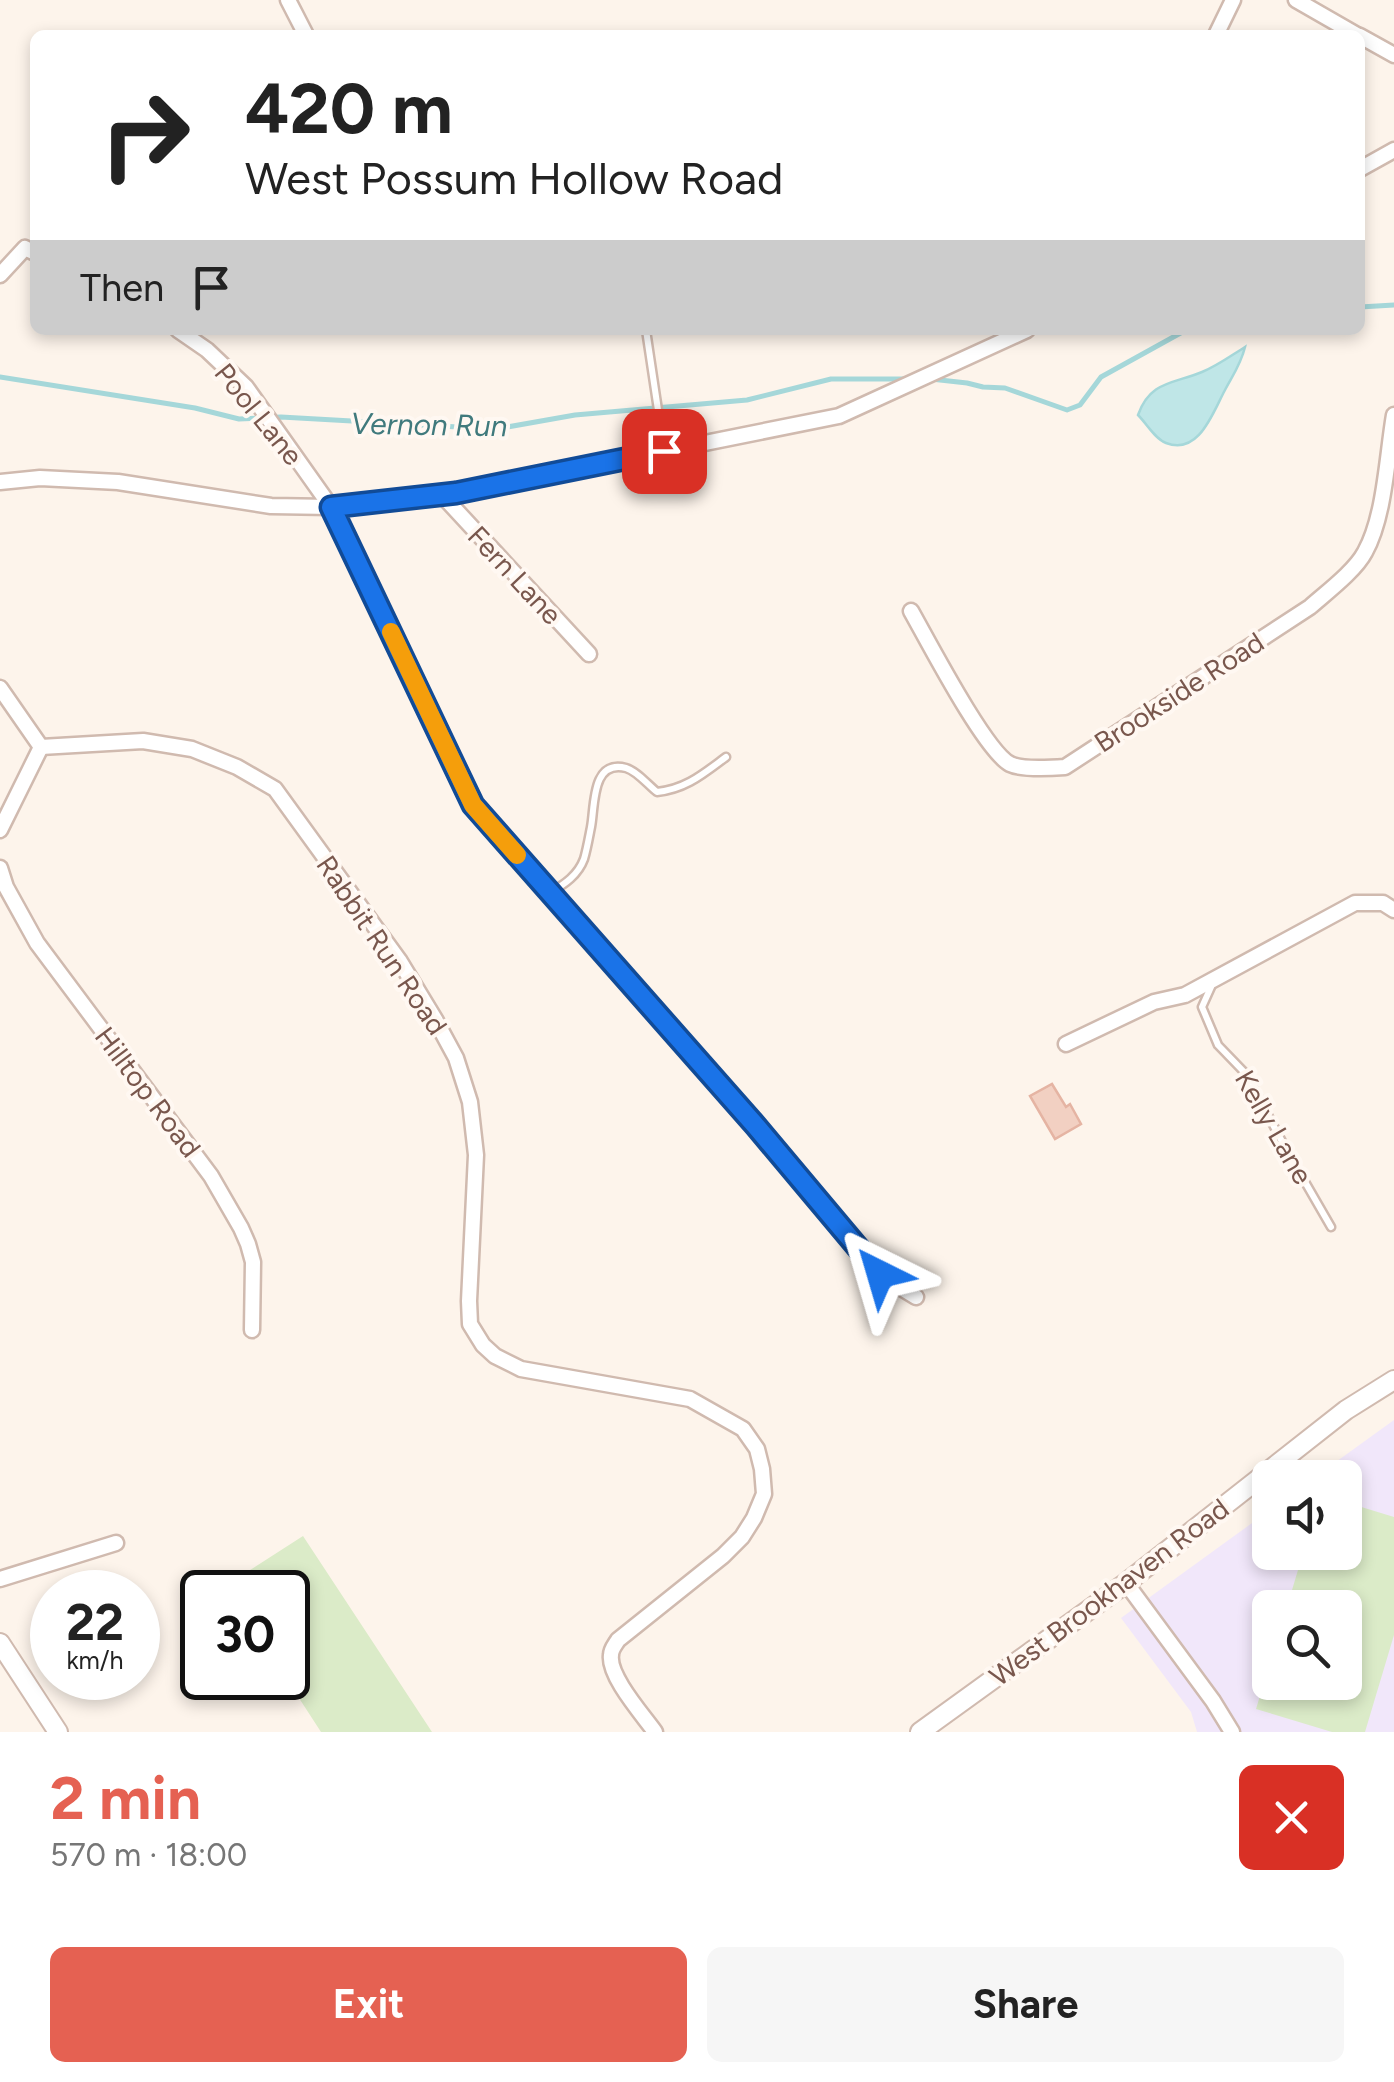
<!DOCTYPE html>
<html lang="en">
<head>
<meta charset="utf-8">
<style>
  :root { --surface:#fff; --page:#f6f6f6; --text:#222; --muted:#767676; --accent:#e56152 }
  body { margin:0; font-family:Figtree,sans-serif; background:var(--page); color:var(--text); height:100vh; display:flex; flex-direction:column; font-size:38px; white-space:nowrap }
  * { box-sizing:border-box; margin:0 }
  p { font-size:32px; color:var(--muted) }
  .icon { flex:none; width:55px; height:55px; fill:none; stroke:currentColor; stroke-width:2; stroke-linecap:round; stroke-linejoin:round }
  .map { position:relative; height:1732px; overflow:hidden }
  .side { display:flex; flex-direction:column; background:var(--surface); flex:1 }
  .side>* { flex:none }
  .banner { position:absolute; left:30px; top:30px; width:1335px; height:305px; border-radius:15px; box-shadow:0 5px 15px #0003; background:#fff; color:var(--text); overflow:hidden }
  .fabs { position:absolute; left:1252px; top:1460px; display:grid; gap:20px }
  .fabs a { display:grid; place-items:center; width:110px; height:110px; border-radius:15px; background:var(--surface); box-shadow:0 5px 15px #0003; font-size:50px }
  .speed { position:absolute; left:30px; top:1570px; display:flex; gap:20px; font-size:50px; font-weight:700; text-align:center }
  .speed>* { display:grid; place-content:center; width:130px; height:130px; border-radius:50%; background:var(--surface); box-shadow:0 5px 15px #0003; line-height:1 }
  .speed small { font-size:25px; font-weight:400 }
  .speed .limit { border:5px solid #111; border-radius:15px; background:#fff; color:#111 }
  .pin { position:absolute; display:grid; place-items:center; width:85px; height:85px; color:#fff; margin:-42px; border-radius:20px; box-shadow:0 5px 15px #0006 }
  .me { position:absolute; width:110px; margin:-55px; rotate:320deg; stroke-linejoin:round; filter:drop-shadow(0 0 8px #0008) }
  .turn { display:flex; align-items:center; gap:35px; height:210px; padding:0 50px; font-size:45px }
  .turn .icon { width:130px; height:130px; stroke-width:2.5 }
  .turn b { display:block; font-size:70px; line-height:85px }
  .then { display:flex; align-items:center; height:95px; padding:0 50px; background:#0003; gap:20px; font-size:38px }
  .round { display:grid; place-items:center; flex:none; width:105px; height:105px; border-radius:15px; background:var(--page) }
  .head { display:flex; align-items:center; justify-content:space-between; height:170px; padding:0 50px }
  h1 { font-size:60px; font-weight:700; line-height:75px; color:var(--accent) }
  .cta { display:flex; gap:20px; margin-top:auto; padding:20px 50px }
  .cta a { flex:1; height:115px; border-radius:15px; background:var(--accent); color:#fff; font-size:40px; font-weight:700; line-height:115px; text-align:center }
  .cta a+a { background:var(--page); color:var(--text) }
  .map>svg:first-child { display:block }
  .education { fill:#f1e7fa; fill-rule:evenodd }
  .green { fill:#dbebc8 }
  .water { fill:#bfe6e7; stroke:#a5d7d9; stroke-width:2.5 }
  .lines { fill:none; stroke-linecap:round; stroke-linejoin:round }
  .stream { stroke:#a5d7d9; stroke-width:5 }
  .building { fill:#f2d0c2; stroke:#e5b4a3; stroke-width:2.5 }
  .service-casing { stroke:#d0baaf; stroke-width:11 }
  .minor-casing { stroke:#d0baaf; stroke-width:19 }
  .tertiary-casing { stroke:#d0baaf; stroke-width:22 }
  .service { stroke:#fff; stroke-width:6 }
  .minor { stroke:#fff; stroke-width:14 }
  .tertiary { stroke:#fff; stroke-width:18 }
  .route-casing { stroke:#114b97; stroke-width:25 }
  .route { stroke:#1a73e8; stroke-width:18 }
  .slow { stroke:#f59e0b; stroke-width:18 }
  .labels { text-anchor:middle; stroke-width:8; stroke-linejoin:round; paint-order:stroke }
  .street-label { font-size:28px; fill:#79574d; stroke:#fff8f2 }
  .water-label { font-size:30px; font-style:italic; fill:#407a7d; stroke:#fff8f2 }
</style>
</head>
<body>
<div class="map">
<svg width="1394" height="1732" viewBox="0 0 1394 1732">
  <rect width="100%" height="100%" fill="#fdf4eb"/>
  <!-- education -->
  <path class="education" d="M1394 1420V1732H1197L1191 1712 1121 1618 1270 1510V1552H1345V1478L1315 1477ZM1270 1608H1345V1682H1270Z"/>
  <!-- green -->
  <g class="green">
    <polygon points="1345,1502 1394,1517 1394,1635 1365,1732 1332,1732 1256,1709 1270,1663 1270,1682 1345,1682 1345,1608 1287,1607 1303,1553 1345,1552"/>
    <polygon points="303,1536 432,1732 321,1732 286,1678 288,1678 288,1592 230,1592 225,1586"/>
  </g>
  <!-- water -->
  <path class="water" d="M1245 347C1241 364 1233 375 1225 390 1213 412 1199 456 1166 443 1155 439 1147 424 1138 415 1150 381 1173 384 1202 372 1217 366 1232 355 1245 347Z"/>
  <g class="lines">
    <!-- stream -->
    <g class="stream">
      <polyline points="1360,307 1394,305"/>
      <polyline points="0,377 195,408 239,419 281,417 458,427 479,432 575,415 747,400 831,379 910,379"/>
      <polyline points="931,379 967,383 983,387 1005,388 1067,410 1080,405 1101,377 1186,330"/>
    </g>
  </g>
  <!-- building -->
  <polygon class="building" points="1052,1084 1066,1107 1070,1104 1081,1124 1055,1139 1030,1096"/>
  <g class="lines">
    <!-- service casing -->
    <g class="service-casing">
      <g id="service">
        <polyline points="646,330 664,450"/>
        <path d="M551 892C565 884 578 875 584 859 587 849 589 837 591 827 595 807 591 759 626 768 637 771 648 785 657 792 686 789 703 774 726 757"/>
        <polyline points="1211,987 1202,1007 1218,1045 1246,1074 1286,1149 1331,1227"/>
      </g>
    </g>
    <!-- minor casing -->
    <g class="minor-casing">
      <g id="minor">
        <polyline points="288,0 306,35"/>
        <polyline points="1296,0 1357,35"/>
        <polyline points="1216,35 1233,0"/>
        <polyline points="1360,36 1394,55"/>
        <polyline points="1360,169 1394,150"/>
        <polyline points="0,275 25,248 35,253"/>
        <polyline points="178,330 207,350 246,387 331,507 473,805 755,1125 880,1275 916,1297"/>
        <polyline points="0,482 40,478 118,482 271,506 331,507 456,493 839,416 1027,330"/>
        <polyline points="442,495 589,654"/>
        <path d="M911 611C928 641 985 751 1010 764 1022 770 1051 768 1065 767L1310 607C1327 592 1355 571 1365 552 1385 516 1387 456 1394 415"/>
        <polyline points="0,688 41,747"/>
        <path d="M41 747 143 741 192 749 237 767 275 789 399 960 436 1021 456 1058 470 1102 476 1155 469 1301 470 1324 483 1345 495 1356 521 1369 690 1399 743 1429 757 1449 762 1469 764 1494 754 1518 742 1537 723 1556 618 1640C615 1645 611 1649 611 1655 608 1676 643 1715 655 1732"/>
        <polyline points="0,830 41,747"/>
        <polyline points="0,868 6,887 37,943 211,1176 241,1228 248,1244 253,1262 252,1330"/>
        <polyline points="1066,1044 1154,1002 1185,995 1355,903 1383,903 1394,910"/>
        <polyline points="0,1579 116,1543"/>
        <polyline points="1126,1583 1213,1701 1232,1732"/>
      </g>
    </g>
    <!-- tertiary casing -->
    <g class="tertiary-casing">
      <g id="tertiary">
        <polyline points="0,1643 58,1732"/>
        <polyline points="920,1732 1126,1583 1346,1410 1394,1380"/>
      </g>
    </g>
    <!-- service -->
    <use href="#service" class="service"/>
    <!-- minor -->
    <use href="#minor" class="minor"/>
    <!-- tertiary -->
    <use href="#tertiary" class="tertiary"/>
  </g>
  <g class="lines">
    <!-- route casing -->
    <g class="route-casing">
      <polyline id="route" points="664,451 456,493 331,507 473,805 755,1125 880,1274"/>
    </g>
    <!-- route -->
    <use href="#route" class="route"/>
    <!-- slow -->
    <polyline class="slow" points="391,632 473,805 517,855"/>
  </g>
  <g class="labels">
    <!-- street labels -->
    <g class="street-label">
      <text transform="translate(259 414) rotate(51)" y="10">Pool Lane</text>
      <text transform="translate(515 575) rotate(47)" y="10">Fern Lane</text>
      <text transform="translate(1179 692) rotate(-33)" y="10">Brookside Road</text>
      <text transform="translate(382 945) rotate(56)" y="10">Rabbit Run Road</text>
      <text transform="translate(148 1092) rotate(53)" y="10">Hilltop Road</text>
      <text transform="translate(1274 1127) rotate(60)" y="10">Kelly Lane</text>
      <text transform="translate(1109 1592) rotate(-37)" y="10">West Brookhaven Road</text>
    </g>
    <!-- water labels -->
    <g class="water-label">
      <text transform="translate(429 425) rotate(1)" y="10">Vernon Run</text>
    </g>
  </g>
</svg>
<div class="fabs">
<a><svg class="icon" aria-label="sound" viewBox="0 0 24 24"><path d="M4 9h4l5-4v14l-5-4H4zM17 9q2 3 0 6"/></svg></a>
<a><svg class="icon" aria-label="search" viewBox="0 0 24 24"><circle cx="10" cy="10" r="6"/><path d="M15 15l6 6"/></svg></a>
</div>
<div class="speed"><div>22<small>km/h</small></div><div class="limit">30</div></div>
<div class="pin" style="left:664px;top:451px;background:#d93025"><svg class="icon" aria-label="arrive" viewBox="0 0 24 24"><path d="M6 21V4h12l-3 4 3 4H6"/></svg></div>
<svg class="me" style="left:880px;top:1274px" viewBox="-20 -20 40 40"><path d="M0-17L14 15 0 8-14 15z" fill="#1a73e8" stroke="#fff" stroke-width="4"/></svg>
<div class="banner">
<div class="turn"><svg class="icon" aria-label="right" viewBox="0 0 24 24"><path d="M7 20v-9h11M14 6l5 5-5 5"/></svg><div><b>420 m</b>West Possum Hollow Road</div></div>
<div class="then">Then<svg class="icon" aria-label="arrive" viewBox="0 0 24 24"><path d="M6 21V4h12l-3 4 3 4H6"/></svg></div>
</div>
</div>
<section class="side">
<div class="head"><div><h1>2 min</h1><p>570 m · 18:00</p></div><a class="round" style="background:#d93025;color:#fff"><svg class="icon" aria-label="close" viewBox="0 0 24 24"><path d="M6 6l12 12M18 6L6 18"/></svg></a></div>
<div class="cta"><a>Exit</a><a>Share</a></div>
</section>
</body>
</html>
